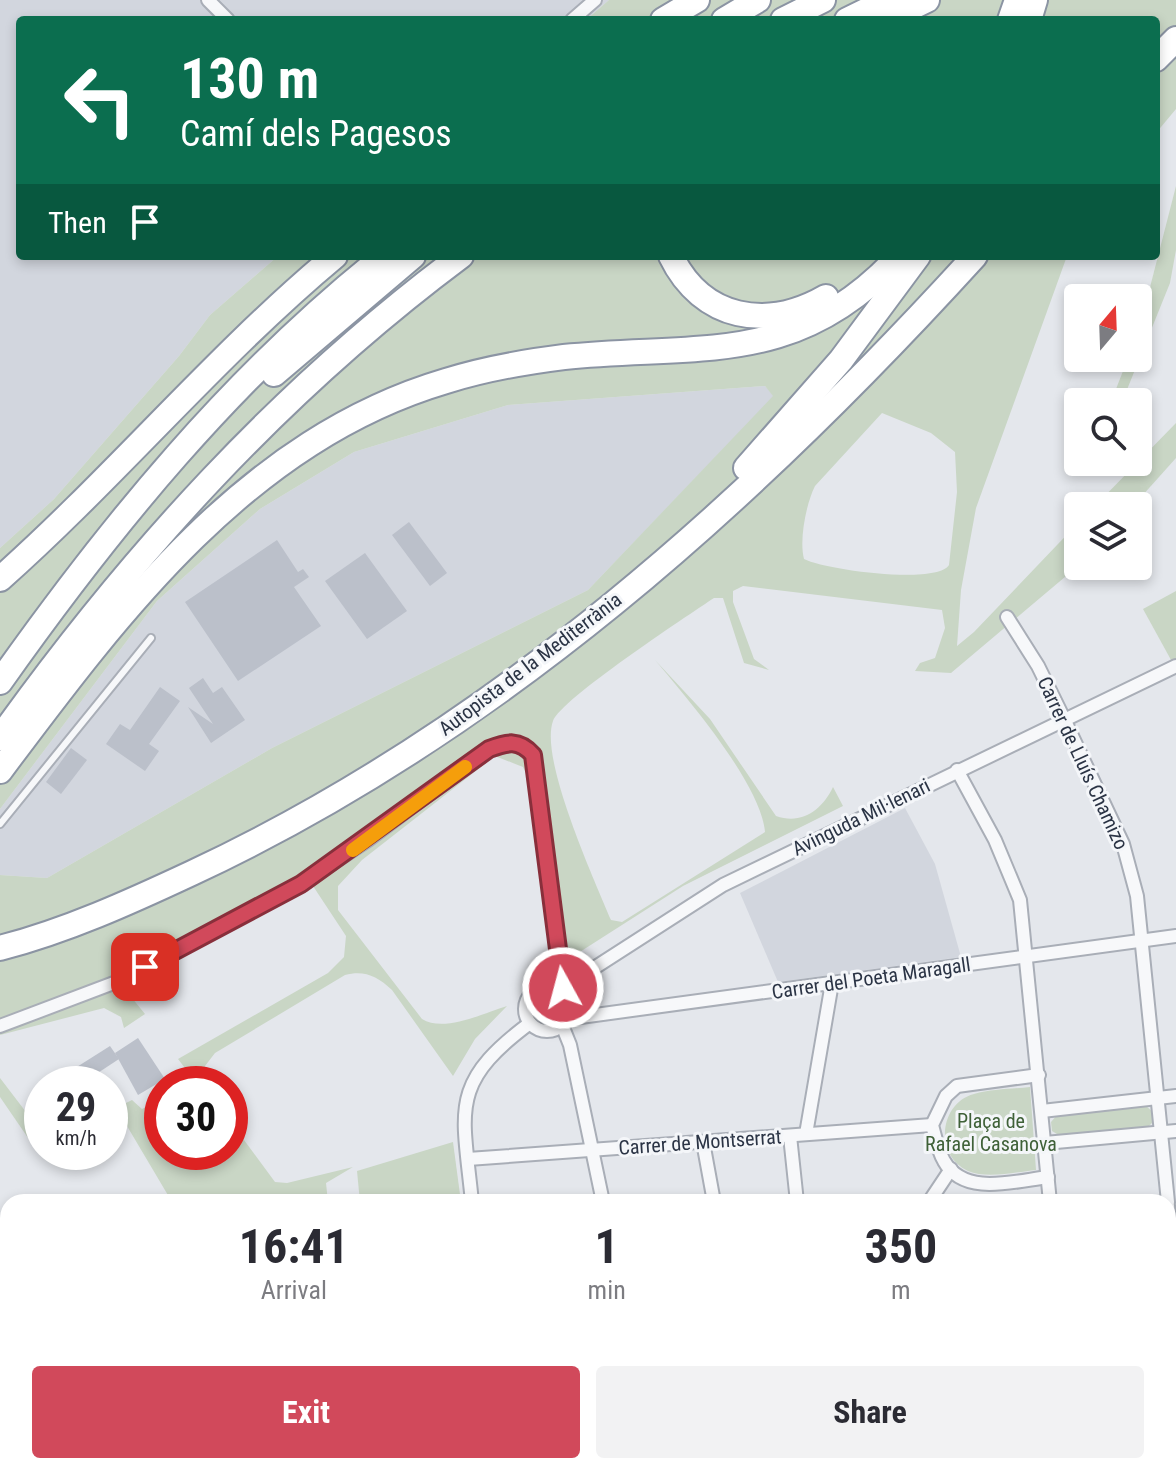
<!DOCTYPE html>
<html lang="en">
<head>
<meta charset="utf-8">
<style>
  :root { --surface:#fff; --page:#f2f2f3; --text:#2b2b33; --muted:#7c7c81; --accent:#d1495b }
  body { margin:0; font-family:"Roboto Condensed",sans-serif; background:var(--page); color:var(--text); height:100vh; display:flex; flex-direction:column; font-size:30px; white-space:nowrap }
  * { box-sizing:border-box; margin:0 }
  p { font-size:26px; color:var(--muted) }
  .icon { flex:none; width:44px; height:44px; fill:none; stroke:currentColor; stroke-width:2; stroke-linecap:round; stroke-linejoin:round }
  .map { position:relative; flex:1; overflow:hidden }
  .sheet { position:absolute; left:0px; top:1194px; width:1176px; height:280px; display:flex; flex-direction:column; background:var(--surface); border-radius:24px 24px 0 0; box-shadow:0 4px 12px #0003 }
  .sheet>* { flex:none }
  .hud { position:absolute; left:16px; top:16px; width:1144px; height:244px; border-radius:8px; box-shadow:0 4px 12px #0003; background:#0b6e4f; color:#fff; overflow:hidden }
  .needle { width:52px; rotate:19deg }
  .fabs { position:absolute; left:1064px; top:284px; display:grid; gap:16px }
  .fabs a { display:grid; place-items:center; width:88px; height:88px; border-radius:8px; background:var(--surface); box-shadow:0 4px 12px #0003; font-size:40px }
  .speed { position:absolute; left:24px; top:1066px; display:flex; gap:16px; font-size:40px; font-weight:700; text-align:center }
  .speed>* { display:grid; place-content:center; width:104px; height:104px; border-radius:50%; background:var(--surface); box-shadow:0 4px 12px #0003; line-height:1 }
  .speed small { font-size:20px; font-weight:400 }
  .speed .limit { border:12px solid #d22; background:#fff; color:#111 }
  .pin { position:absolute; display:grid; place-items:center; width:68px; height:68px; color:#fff; margin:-34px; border-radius:16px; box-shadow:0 4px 12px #0006 }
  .me { position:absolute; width:88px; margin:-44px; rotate:353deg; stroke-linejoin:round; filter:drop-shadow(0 0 6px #0008) }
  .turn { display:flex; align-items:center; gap:28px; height:168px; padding:0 32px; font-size:36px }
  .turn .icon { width:104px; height:104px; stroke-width:2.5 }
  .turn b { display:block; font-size:56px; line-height:68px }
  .then { display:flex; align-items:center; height:76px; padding:0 32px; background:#0003; gap:16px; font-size:30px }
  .eta { display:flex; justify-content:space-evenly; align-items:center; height:136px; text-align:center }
  .eta b { font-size:48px; font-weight:700; line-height:56px }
  .button { display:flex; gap:16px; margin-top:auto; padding:16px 32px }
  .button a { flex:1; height:92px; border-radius:8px; background:var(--accent); color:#fff; font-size:32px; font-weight:700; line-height:92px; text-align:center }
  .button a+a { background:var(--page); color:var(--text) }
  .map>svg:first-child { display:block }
  .built { fill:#d2d6de }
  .green { fill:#c9d6c5; fill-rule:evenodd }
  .building { fill:#bbc0ca }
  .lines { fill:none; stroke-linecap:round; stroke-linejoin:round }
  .lane-casing { stroke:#a9aeb7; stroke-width:10 }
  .street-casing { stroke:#a9aeb7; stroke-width:16 }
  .highway-casing { stroke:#8b94a3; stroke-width:28 }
  .lane { stroke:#f7f8fa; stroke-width:6 }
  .street { stroke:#f7f8fa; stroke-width:12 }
  .highway { stroke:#fff; stroke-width:24 }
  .route-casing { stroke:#882f3b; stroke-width:20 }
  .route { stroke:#d1495b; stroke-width:14 }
  .slow { stroke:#f59e0b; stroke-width:14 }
  .labels { text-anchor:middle; stroke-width:6; stroke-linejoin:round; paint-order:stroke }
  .street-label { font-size:20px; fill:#2b3445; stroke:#f4f6f9 }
  .park-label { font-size:20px; fill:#3f6138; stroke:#f4f6f9 }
</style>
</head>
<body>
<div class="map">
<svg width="1176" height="1474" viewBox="0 0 1176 1474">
  <rect width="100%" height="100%" fill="#e4e7ec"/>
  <!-- built -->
  <g class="built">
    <polygon points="0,0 609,0 586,20 20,20 20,256 278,256 210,315 179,356 54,499 0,548"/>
    <polygon points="765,386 774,396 588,590 272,748 47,878 0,875 0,809 157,601 260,509 354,452 508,405"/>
    <polygon points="905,808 935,864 961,957 778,982 740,893"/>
    <polygon points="1176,1464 1176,1474 1053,1474 1168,1466"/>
  </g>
  <!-- green -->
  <g class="green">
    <polygon points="609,0 1176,0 1176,109 1156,133 1156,20 586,20"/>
    <polygon points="1176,186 1176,250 1170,283 1122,402 1111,402 1128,358 1138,358 1138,334"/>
    <path d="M278 256H1067L976 508 961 590 957 646 974 632 1078 523V566L951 673 915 671 920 663 935 658 945 628 942 610 743 586 733 591V602L754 659 769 670 744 663 723 598H714C687 616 561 699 553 721 539 759 595 881 611 920L622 922 765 832C761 784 687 698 655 660L710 719 776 816C802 825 822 810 833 787L843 806 683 886 550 971 553 961 533 788 523 767 495 756 362 860 338 886V910L422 1019C444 1033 484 1013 507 1006L475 1039 453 1076 392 990C377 976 364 970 345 975L215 1053 205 1066 208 1084H189L195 1081 178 1059 328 973 344 957 346 936 313 886 123 987 145 1014 124 1028 121 1017 104 1008 0 1035V875L47 878 272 748 588 590 773 396 765 386 508 405 354 452 260 509 157 601 0 809V548L54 499 179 356 210 315ZM882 413 931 433 955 452 957 492 949 565C937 585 825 570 804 559 799 540 806 504 815 486Z"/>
    <polygon points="1176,423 1176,458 1133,506 1095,506"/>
    <polygon points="1176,591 1176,669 1143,609"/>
    <polygon points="0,1078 42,1133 42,1152 69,1152 52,1157 37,1151 0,1097"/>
    <path d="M1030 1087 1036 1170C1016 1172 987 1179 968 1171 934 1156 939 1103 974 1094 992 1089 1012 1089 1030 1087Z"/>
    <polygon points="162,1099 162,1152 230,1152 230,1121 275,1182 287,1183 353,1167 326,1183 328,1202 172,1202 127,1126 120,1124 110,1129 110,1111 132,1100 142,1109"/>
    <polygon points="1146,1106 1154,1113 1154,1121 1146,1129 1062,1137 1052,1131 1051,1122 1058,1114"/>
    <polygon points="453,1142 461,1202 360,1202 357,1171"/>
    <polygon points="0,1289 8,1300 8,1373 0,1379"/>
    <polygon points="1168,1390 1176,1390 1176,1464 1168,1465"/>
    <polygon points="58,1466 1156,1466 1053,1474 0,1474 0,1470"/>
  </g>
  <!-- building -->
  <g class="building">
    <polygon points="409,522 447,573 430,586 392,535"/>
    <polygon points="277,540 298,572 303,569 309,577 294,587 321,626 238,681 185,602"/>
    <polygon points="365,553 407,611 367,639 325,581"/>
    <polygon points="203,678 213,693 222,687 245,720 211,743 188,707 213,724 189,688"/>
    <polygon points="160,687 180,701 149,744 159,751 145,771 106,744 120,724 130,730"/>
    <polygon points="71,748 87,760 61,794 46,782"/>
    <polygon points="138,1038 165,1079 138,1095 115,1053"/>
    <polygon points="110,1046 119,1059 81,1084 66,1084 61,1077"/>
  </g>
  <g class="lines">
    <!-- lane casing -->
    <g class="lane-casing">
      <polyline id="lane" points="0,824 151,638"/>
    </g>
    <!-- street casing -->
    <g class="street-casing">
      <g id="street">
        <polyline points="208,0 228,20"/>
        <polyline points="572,20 595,0"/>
        <polyline points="1007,617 1038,666 1064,719 1123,844 1137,896 1168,1202"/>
        <polyline points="957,770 995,840 1020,900 1050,1202"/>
        <circle cx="547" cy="1009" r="22"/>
        <polyline points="562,993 563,988 723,885 1176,666"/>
        <polyline points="566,1019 1176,936"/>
        <polyline points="562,1025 570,1045 603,1202"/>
        <path d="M0 1026 119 981 301 884 368 840 489 749C507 742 519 739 533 755L563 988"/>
        <path d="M1039 1075 957 1086 946 1096 932 1125C935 1136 938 1151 944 1161 964 1197 1015 1181 1048 1177"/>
        <polyline points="1042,1111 1176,1096"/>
        <polyline points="806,1134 832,983"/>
        <polyline points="790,1136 797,1202"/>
        <polyline points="703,1142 714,1202"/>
        <polyline points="1045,1143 1176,1131"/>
        <polyline points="468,1159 932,1125"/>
        <path d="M472 1202C463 1110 448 1084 530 1023"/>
        <polyline points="929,1202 951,1169"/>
        <polyline points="1168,1206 1175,1283"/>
      </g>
    </g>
    <!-- highway casing -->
    <g class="highway-casing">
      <g id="highway">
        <polyline points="663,20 697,0"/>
        <polyline points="724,20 758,0"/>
        <polyline points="783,20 823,0"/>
        <polyline points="847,20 888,0"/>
        <polyline points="886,20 927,0"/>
        <polyline points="1010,20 1017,0"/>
        <polyline points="1029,20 1035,0"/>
        <polyline points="1156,59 1176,39"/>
        <path d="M671 256C702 320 767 331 826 297"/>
        <polyline points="274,374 413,256"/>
        <polyline points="746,468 841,360 918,256"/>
        <path d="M0 579C116 476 216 355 335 256"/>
        <path d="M0 682C111 525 233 376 384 256"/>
        <path d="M0 738C131 555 280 391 461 256"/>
        <path d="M0 771C119 612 247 440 446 381 484 369 524 362 564 357 698 343 795 369 899 256"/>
        <path d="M0 948C66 931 130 902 192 873 496 731 751 502 975 256"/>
      </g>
    </g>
    <!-- lane -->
    <use href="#lane" class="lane"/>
    <!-- street -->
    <use href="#street" class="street"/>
    <!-- highway -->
    <use href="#highway" class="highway"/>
  </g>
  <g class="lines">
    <!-- route casing -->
    <g class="route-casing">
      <path id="route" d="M145 967 301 884 489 749C507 742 519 739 533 755L563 988"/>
    </g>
    <!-- route -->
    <use href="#route" class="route"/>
    <!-- slow -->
    <polyline class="slow" points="353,850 465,767"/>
  </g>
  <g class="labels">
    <!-- street labels -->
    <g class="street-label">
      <text transform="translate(530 664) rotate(-37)" y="7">Autopista de la Mediterrània</text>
      <text transform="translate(1083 763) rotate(65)" y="7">Carrer de Lluís Chamizo</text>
      <text transform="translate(861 817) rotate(-26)" y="7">Avinguda Mil·lenari</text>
      <text transform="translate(871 978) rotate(-8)" y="7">Carrer del Poeta Maragall</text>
      <text transform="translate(700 1142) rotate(-4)" y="7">Carrer de Montserrat</text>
    </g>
    <!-- park labels -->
    <g class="park-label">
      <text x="991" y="1128">Plaça de<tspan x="991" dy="23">Rafael Casanova</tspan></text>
    </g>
  </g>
</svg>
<div class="fabs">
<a><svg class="needle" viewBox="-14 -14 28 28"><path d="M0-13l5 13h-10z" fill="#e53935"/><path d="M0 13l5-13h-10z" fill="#7c7c81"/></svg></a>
<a><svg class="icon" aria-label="search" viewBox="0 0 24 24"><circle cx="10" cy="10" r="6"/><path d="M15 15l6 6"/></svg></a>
<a><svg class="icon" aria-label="layers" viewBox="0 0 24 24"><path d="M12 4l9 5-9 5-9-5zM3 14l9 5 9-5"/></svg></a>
</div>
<div class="speed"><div>29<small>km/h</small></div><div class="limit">30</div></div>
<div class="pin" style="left:145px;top:967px;background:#d93025"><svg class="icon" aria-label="arrive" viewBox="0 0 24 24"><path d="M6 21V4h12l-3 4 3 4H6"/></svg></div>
<svg class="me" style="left:563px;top:988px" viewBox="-20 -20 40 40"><circle r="17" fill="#d1495b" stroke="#fff" stroke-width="3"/><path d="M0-11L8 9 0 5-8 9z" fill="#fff"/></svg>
<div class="hud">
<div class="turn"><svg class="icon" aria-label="left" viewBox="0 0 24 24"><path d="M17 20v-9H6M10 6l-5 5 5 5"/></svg><div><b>130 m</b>Camí dels Pagesos</div></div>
<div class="then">Then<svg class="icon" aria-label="arrive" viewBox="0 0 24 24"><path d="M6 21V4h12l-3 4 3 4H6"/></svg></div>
</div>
<section class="sheet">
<div class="eta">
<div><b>16:41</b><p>Arrival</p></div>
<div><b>1</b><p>min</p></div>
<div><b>350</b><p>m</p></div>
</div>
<div class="button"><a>Exit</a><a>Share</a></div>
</section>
</div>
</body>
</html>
